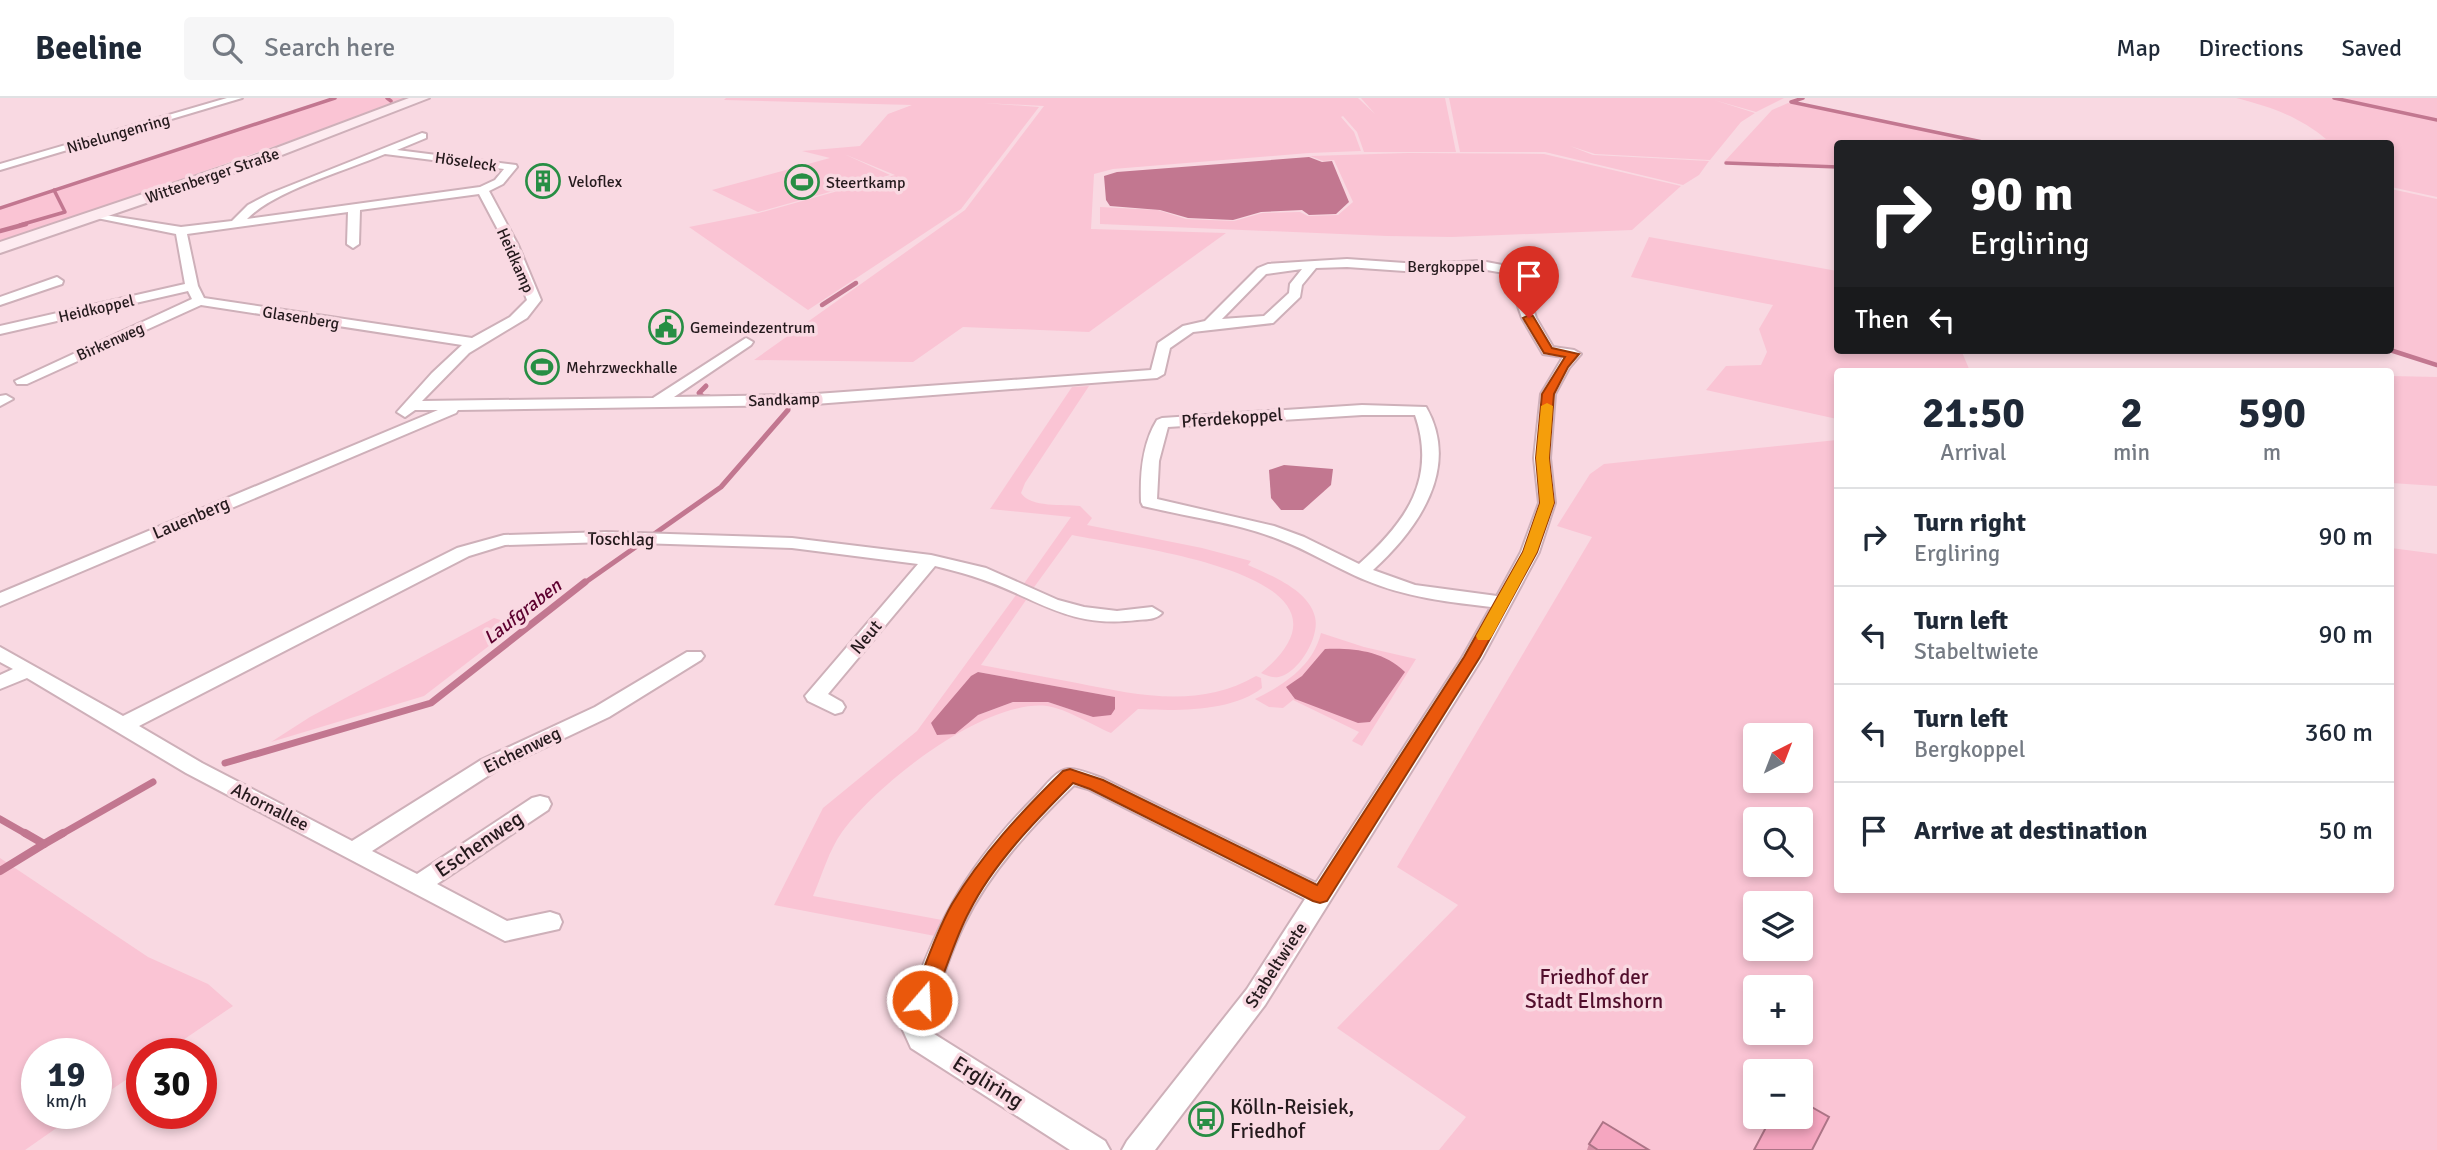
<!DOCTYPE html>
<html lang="en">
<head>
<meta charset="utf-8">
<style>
  :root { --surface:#fff; --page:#f6f6f7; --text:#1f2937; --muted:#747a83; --line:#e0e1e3 }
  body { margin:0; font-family:Signika,sans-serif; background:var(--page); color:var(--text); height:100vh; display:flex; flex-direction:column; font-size:26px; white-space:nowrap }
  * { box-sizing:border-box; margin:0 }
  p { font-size:23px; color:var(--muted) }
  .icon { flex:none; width:38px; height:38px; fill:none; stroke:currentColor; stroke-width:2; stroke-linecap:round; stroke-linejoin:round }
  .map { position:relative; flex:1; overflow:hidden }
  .panel { position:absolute; left:1834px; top:270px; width:560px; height:525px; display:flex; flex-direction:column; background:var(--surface); border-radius:7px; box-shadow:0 4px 10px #0003 }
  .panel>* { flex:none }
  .guide { position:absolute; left:1834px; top:42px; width:560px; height:214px; border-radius:7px; box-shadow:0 4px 10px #0003; background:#202124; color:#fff; overflow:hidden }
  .needle { width:46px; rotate:42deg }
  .controls { position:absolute; left:1743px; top:625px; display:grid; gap:14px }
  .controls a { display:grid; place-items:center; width:70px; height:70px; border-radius:7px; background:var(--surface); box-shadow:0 4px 10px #0003; font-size:35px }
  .speed { position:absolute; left:21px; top:940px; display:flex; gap:14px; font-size:35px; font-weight:700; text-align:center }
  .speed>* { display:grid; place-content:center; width:91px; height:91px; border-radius:50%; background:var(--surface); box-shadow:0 4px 10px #0003; line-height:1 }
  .speed small { font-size:18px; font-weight:400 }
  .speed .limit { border:10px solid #d22; background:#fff; color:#111 }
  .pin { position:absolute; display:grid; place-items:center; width:60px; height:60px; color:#fff; margin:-72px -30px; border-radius:50% 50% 50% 0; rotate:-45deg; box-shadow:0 0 7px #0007 }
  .pin .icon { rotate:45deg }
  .me { position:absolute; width:77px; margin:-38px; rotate:19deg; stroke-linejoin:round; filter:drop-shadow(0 0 5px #0008) }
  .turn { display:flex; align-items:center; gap:24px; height:147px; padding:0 21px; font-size:32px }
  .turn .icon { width:91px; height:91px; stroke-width:2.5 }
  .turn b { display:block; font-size:49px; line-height:60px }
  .then { display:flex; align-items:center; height:66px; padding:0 21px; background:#0003; gap:14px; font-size:26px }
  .eta { display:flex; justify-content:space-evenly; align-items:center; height:119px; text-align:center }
  .eta b { font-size:42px; font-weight:800; line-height:49px }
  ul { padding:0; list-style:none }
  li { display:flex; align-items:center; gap:21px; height:98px; padding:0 21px; border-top:2px solid var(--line) }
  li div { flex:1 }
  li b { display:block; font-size:26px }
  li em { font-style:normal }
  header { display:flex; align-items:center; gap:42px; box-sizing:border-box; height:98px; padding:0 35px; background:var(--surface); border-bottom:2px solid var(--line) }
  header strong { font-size:33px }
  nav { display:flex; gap:38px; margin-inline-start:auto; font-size:24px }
  .search { width:490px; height:63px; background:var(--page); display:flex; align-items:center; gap:18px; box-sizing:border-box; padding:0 24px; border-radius:7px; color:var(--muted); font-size:26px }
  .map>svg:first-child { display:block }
  .green { fill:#fac4d4; fill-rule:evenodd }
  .water { fill:#c27790 }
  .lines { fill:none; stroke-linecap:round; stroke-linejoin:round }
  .stream-far4 { stroke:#c27790; stroke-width:3.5 }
  .stream-far3 { stroke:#c27790; stroke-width:4.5 }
  .stream-far2 { stroke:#c27790; stroke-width:5 }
  .stream-far1 { stroke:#c27790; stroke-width:7 }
  .stream { stroke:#c27790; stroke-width:8 }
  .street-casing { stroke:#ceb0b9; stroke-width:4 }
  .secondary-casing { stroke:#ceb0b9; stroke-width:4 }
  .street { fill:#fff; fill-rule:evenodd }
  .secondary { fill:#fdebf0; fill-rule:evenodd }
  .wall { fill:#d38fa5 }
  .building { fill:#f5a6c0; stroke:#ac7486; stroke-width:2 }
  .route { fill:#ea580c; stroke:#983908; stroke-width:2 }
  .slow { fill:#f59e0b }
  .labels { text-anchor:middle; stroke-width:7; stroke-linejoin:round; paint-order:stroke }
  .far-street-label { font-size:16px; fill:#251a1d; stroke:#f9d9e2 }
  .far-poi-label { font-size:16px; fill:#251a1d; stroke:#f9d9e2; text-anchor:start }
  .street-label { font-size:18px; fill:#251a1d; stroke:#f9d9e2 }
  .water-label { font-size:19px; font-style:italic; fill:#5d002f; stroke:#f9d9e2 }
  .near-street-label { font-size:21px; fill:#251a1d; stroke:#f9d9e2 }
  .near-park-label { font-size:21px; fill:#520e2c; stroke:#f9d9e2 }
  .near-poi-label { font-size:21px; fill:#251a1d; stroke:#f9d9e2; text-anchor:start }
</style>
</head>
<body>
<header>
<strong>Beeline</strong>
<div class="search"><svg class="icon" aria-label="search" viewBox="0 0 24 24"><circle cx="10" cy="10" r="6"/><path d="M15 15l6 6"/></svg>Search here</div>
<nav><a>Map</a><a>Directions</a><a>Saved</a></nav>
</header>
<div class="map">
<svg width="2437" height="1052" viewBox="0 0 2437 1052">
  <rect width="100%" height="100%" fill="#f9d9e2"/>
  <!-- green -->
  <g class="green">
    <polygon points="332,0 410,0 0,146 0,109"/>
    <polygon points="726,0 1358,0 1375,16 1361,0 1445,0 1456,54 1364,54 1357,34 1343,18 1341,19 1354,34 1361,53 1309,55 1113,71 1094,76 1091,131 1226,135 1089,234 963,229 913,264 754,262 965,112 1044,8 983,5 1039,9 961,111 808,212 689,129 759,115 895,77 844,56 890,77 758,114 712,92 830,60 802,53 860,48 888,16 912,7 724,2"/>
    <polygon points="1449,0 1784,0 1756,14 1714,2 1755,15 1741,24 1710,62 1595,56 1570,48 1593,57 1709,63 1699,77 1683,87 1545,54 1460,54"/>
    <path d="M2236 0H2437V99L2391 89 2390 46 2258 45 2326 41C2298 18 2271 9 2236 0Z"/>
    <polygon points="1788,5 1987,45 1838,46 1837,69 1724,64 1772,12"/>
    <polygon points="1408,55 1544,56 1681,88 1632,132 1452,139 1387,138 1100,126 1100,109 1158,112 1186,121 1234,123 1262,115 1300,114 1308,118 1338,117 1353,104 1334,62 1323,63 1310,58"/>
    <polygon points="2391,91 2437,101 2437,266 2391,251"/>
    <polygon points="1649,139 1837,173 1838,252 1961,252 1970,273 1838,273 1837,321 1706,292 1726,268 1761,267 1767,254 1759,231 1773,207 1631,179"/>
    <polygon points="2391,278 2437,279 2437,388 2391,385"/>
    <path d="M1089 288 1025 385 1021 395C1030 410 1064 406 1080 408L1092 420 1087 427 1202 450 1251 463 1248 467C1270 477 1309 492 1315 519 1320 538 1300 572 1282 578 1274 581 1268 578 1261 575 1382 476 1128 449 1072 437L1032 492 1023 487 1071 419 990 411 1072 289Z"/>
    <path d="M1837 342 1838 791H2390L2391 450 2437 456V1052H1439L1466 1019 1337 930 1458 807 1397 769 1592 439 1557 428 1590 376 1604 366ZM1755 637H1801V682H1755ZM1755 721H1801V766H1755ZM1755 805H1801V850H1755ZM1755 889H1801V934H1755ZM1755 973H1801V1018H1755Z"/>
    <path d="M1016 497 1026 502 981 567C1013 573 1045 579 1077 585 1137 597 1199 611 1256 578L1261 580 1262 590C1232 614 1175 613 1138 611L1111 635C1092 627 1067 611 1047 608 984 601 877 686 842 734 829 752 822 777 813 798L942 822 935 838 774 807 823 710 917 633ZM978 574 1115 599 1093 619 1048 604H1013L978 617 931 626Z"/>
    <polygon points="494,520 516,527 424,598 271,644 310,619"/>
    <path d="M1321 535 1364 549 1416 561 1362 648 1352 643 1359 634 1293 602 1283 610 1269 609 1255 601C1284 587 1313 568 1321 535Z"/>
    <polygon points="0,760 148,859 208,886 233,908 164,955 142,956 142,971 96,1002 96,956 37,956 37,1015 78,1015 25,1052 0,1052"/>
  </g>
  <!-- water -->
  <g class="water">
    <polygon points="1309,59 1322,64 1332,63 1349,104 1336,116 1309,117 1302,112 1261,114 1233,122 1188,120 1160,112 1110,108 1106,102 1104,78 1117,74"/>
    <polygon points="1284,367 1333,371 1331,387 1303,412 1281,412 1271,400 1269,372"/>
    <path d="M1325 551C1355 550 1383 553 1405 574L1370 624 1358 625 1295 601 1286 589 1302 578Z"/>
    <polygon points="978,574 1115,599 1115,611 1111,617 1093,619 1048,604 1013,604 978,617 955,636 937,637 931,625 971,578"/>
  </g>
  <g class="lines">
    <!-- stream-far4 -->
    <g class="stream-far4">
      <polyline points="387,0 391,3"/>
      <polyline points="1803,0 1791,4 1992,46"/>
      <polyline points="2334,0 2437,22"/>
      <polyline points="1726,65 1838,69"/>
      <polyline points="0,110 335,0"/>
      <polyline points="20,127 65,114 54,92"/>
    </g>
    <!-- stream-far3 -->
    <g class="stream-far3">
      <polyline points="0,133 26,126"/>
      <polyline points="822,207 856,185"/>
      <polyline points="2390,252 2437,267"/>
    </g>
    <!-- stream-far2 -->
    <g class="stream-far2">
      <polyline points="706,288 699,295 703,299 709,299"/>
      <polyline points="583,486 721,389 788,312 788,305"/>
    </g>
    <!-- stream-far1 -->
    <g class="stream-far1">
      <polyline points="225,665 431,605 585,484"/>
      <polyline points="0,721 28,737"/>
      <polyline points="60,737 153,684"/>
    </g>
    <!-- stream -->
    <g class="stream">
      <polyline points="25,735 44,746 63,735"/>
      <polyline points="0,773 44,746"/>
    </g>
    <!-- street casing -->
    <g class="street-casing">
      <g id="street">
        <polygon points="227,0 242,0 0,72 0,66"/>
        <path d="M422 35 426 36V40L397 52 516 67 517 69 503 86 489 93 518 147 541 202 527 220 469 255 422 303 653 300 746 240 753 244 751 247 674 299 802 297 1151 272 1158 245 1183 228 1205 223 1258 170 1268 166 1347 161 1419 166 1481 163 1539 174 1541 177 1529 199 1536 220 1553 249 1574 252 1581 256 1569 270 1555 296 1550 360 1555 405 1539 454 1482 560 1265 907 1155 1052H1122L1127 1043 1247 891 1305 801 1088 691 1074 687C1032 728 990 773 964 826 948 859 938 894 927 928L931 934 1105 1043 1110 1052H1070L911 950 901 928C933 832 962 772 1035 699 1043 691 1056 672 1068 671 1078 670 1093 677 1104 681L1316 785 1462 560 1491 509C1448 504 1405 499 1365 482 1336 470 1308 452 1278 441 1234 424 1188 419 1143 408L1141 404C1140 376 1142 346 1157 322L1162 320 1362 307 1426 309C1461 370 1418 431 1373 472L1415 487 1497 498 1521 454 1539 405 1534 360 1541 296 1563 259 1543 256 1522 220 1515 199 1527 179 1481 171 1419 174 1347 169 1316 170 1302 187 1300 199 1273 225 1193 234 1170 250 1164 276 1157 280 802 307 458 312 456 315 0 508V495L438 312H415L405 319 397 314 432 275 462 247 201 207 27 286H17L15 283 192 201 188 193 0 236V228L185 186 176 136 92 119V115L181 129 232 123 248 107 269 96ZM385 56 504 71 495 82 480 89 247 121C274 93 347 72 385 56ZM479 96 506 147 527 202 510 219 472 240 204 200 198 188 187 136 348 114 347 146 353 150 359 146 360 112ZM1302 171 1290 186 1289 195 1264 218 1222 221 1266 176ZM1362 317H1415C1437 381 1406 424 1359 466L1304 439 1274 428 1157 401 1159 363 1168 329Z"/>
        <polygon points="57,179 63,183 62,186 0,207 0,199"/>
        <polygon points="6,297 13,301 0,308 0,298"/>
        <path d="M607 434 792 440 931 457 986 470 1058 502 1084 509 1117 513 1152 509 1162 515C1156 522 1146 521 1137 522 1065 531 1034 497 972 478 960 474 947 471 935 468L828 596 842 604 845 609 842 614 835 616 808 603 805 598 918 466 792 450 607 444 505 447 469 458 139 628 202 665 352 743 481 662 595 609 687 554H701L704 558 701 562 609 619 497 672 372 753 417 776 532 700 540 698 548 700 551 706 548 712 437 786 507 823 550 814 559 817 562 824 559 831 505 843 186 675 27 580 0 591V577L13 571 0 564V549L123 618 457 450 504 437Z"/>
      </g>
    </g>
    <!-- secondary casing -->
    <g class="secondary-casing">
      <polygon id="secondary" points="409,0 429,0 251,69 0,155 0,144 241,63"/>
    </g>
    <!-- street -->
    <use href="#street" class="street"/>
    <!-- secondary -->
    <use href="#secondary" class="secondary"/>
  </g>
  <!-- wall -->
  <polygon class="wall" points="1589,1046 1649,1052 1587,1052"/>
  <!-- building -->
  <g class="building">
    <polygon points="1801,1003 1829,1019 1812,1052 1754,1052 1772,1018 1801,1018"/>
    <polygon points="1603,1024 1649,1052 1598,1052 1589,1046"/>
  </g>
  <!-- route -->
  <path class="route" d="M1529 217 1533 218 1552 250 1579 256 1568 269 1554 296 1549 360 1554 405 1537 454 1480 559 1327 803 1320 805 1313 803 1090 691 1073 685C1035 723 993 766 969 814 953 844 945 878 930 908L922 911 915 908 912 902C924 871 935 836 952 806 981 757 1022 713 1063 673L1070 671 1103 682 1317 787 1464 559 1523 454 1540 405 1536 360 1542 296 1565 259 1544 255 1523 220Z"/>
  <!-- slow -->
  <polygon class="slow" points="1547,305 1553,308 1549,360 1554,405 1537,454 1492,538 1489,542 1478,542 1476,538 1523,454 1540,405 1536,360 1541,308"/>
  <!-- icons -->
  <defs>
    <g id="building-ring" transform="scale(1.75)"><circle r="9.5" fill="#f9d9e2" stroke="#278e44" stroke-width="1.5"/><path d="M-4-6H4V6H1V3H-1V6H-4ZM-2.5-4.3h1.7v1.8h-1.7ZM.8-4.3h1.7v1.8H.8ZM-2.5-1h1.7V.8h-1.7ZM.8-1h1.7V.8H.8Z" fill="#278e44"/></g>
    <g id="stadium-ring" transform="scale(1.75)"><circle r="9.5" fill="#f9d9e2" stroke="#278e44" stroke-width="1.5"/><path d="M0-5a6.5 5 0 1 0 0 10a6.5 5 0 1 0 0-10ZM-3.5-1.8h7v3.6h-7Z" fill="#278e44"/></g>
    <g id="civic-ring" transform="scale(1.75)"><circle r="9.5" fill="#f9d9e2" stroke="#278e44" stroke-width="1.5"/><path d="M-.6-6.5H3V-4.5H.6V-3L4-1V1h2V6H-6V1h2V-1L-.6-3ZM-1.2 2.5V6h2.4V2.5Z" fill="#278e44"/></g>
    <g id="bus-ring" transform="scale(1.75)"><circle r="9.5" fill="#f9d9e2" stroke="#278e44" stroke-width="1.5"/><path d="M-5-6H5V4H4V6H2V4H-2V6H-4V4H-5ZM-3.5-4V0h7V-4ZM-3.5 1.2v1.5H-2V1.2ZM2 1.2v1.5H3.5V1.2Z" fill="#278e44"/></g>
  </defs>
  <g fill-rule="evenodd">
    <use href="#building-ring" x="543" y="83"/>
    <use href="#stadium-ring" x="802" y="84"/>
    <use href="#civic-ring" x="666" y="229"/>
    <use href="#stadium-ring" x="542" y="269"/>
    <use href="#bus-ring" x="1206" y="1021"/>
  </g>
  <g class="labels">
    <!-- far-street labels -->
    <g class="far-street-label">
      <text transform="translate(118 35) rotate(-16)" y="6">Nibelungenring</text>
      <text transform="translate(466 63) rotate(8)" y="6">Höseleck</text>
      <text transform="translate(212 77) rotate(-19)" y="6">Wittenberger Straße</text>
      <text transform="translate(516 162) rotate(66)" y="6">Heidkamp</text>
      <text x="1446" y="174">Bergkoppel</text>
      <text transform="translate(96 210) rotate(-13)" y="6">Heidkoppel</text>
      <text transform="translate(301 219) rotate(9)" y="6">Glasenberg</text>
      <text transform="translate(110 243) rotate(-24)" y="6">Birkenweg</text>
      <text transform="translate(784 301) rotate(-2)" y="6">Sandkamp</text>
    </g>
    <!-- far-poi labels -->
    <g class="far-poi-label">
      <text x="568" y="89">Veloflex</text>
      <text x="826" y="90">Steertkamp</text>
      <text x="690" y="235">Gemeindezentrum</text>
      <text x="566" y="275">Mehrzweckhalle</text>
    </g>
    <!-- street labels -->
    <g class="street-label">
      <text transform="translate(1232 320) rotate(-4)" y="6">Pferdekoppel</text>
      <text transform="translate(191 420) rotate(-23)" y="6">Lauenberg</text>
      <text transform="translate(621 441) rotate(1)" y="6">Toschlag</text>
      <text transform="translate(866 539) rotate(-50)" y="6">Neut</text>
      <text transform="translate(522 652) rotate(-26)" y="6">Eichenweg</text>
      <text transform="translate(270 709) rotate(27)" y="6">Ahornallee</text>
      <text transform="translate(1276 867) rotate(-57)" y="6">Stabeltwiete</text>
    </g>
    <!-- water labels -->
    <g class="water-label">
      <text transform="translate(522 513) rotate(-38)" y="7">Laufgraben</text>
    </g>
    <!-- near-street labels -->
    <g class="near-street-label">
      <text transform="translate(479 746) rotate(-34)" y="7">Eschenweg</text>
      <text transform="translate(988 984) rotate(32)" y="7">Ergliring</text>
    </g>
    <!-- near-park labels -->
    <g class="near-park-label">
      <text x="1594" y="886">Friedhof der<tspan x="1594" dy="24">Stadt Elmshorn</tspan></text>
    </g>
    <!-- near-poi labels -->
    <g class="near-poi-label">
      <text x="1230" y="1016">Kölln-Reisiek,<tspan x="1230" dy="24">Friedhof</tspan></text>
    </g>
  </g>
</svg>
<div class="controls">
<a><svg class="needle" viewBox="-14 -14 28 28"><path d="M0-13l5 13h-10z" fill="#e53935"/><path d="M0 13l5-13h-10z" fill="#747a83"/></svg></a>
<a><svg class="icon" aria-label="search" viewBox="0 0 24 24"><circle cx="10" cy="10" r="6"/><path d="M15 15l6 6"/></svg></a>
<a><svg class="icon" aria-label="layers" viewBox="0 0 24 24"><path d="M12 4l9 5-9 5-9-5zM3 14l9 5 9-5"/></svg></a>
<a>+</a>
<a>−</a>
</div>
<div class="speed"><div>19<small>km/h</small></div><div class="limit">30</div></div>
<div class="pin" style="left:1529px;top:220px;background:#d93025"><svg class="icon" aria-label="arrive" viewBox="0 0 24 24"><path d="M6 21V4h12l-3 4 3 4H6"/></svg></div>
<svg class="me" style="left:922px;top:902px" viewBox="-20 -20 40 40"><circle r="17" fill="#ea580c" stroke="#fff" stroke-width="3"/><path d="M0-11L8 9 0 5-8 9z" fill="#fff"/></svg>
<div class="guide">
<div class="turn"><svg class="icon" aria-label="right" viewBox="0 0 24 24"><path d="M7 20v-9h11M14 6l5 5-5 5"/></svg><div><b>90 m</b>Ergliring</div></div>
<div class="then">Then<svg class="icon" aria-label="left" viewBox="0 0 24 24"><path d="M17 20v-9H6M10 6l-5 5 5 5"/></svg></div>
</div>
<section class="panel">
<div class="eta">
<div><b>21:50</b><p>Arrival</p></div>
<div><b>2</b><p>min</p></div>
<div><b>590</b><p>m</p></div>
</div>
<ul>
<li><svg class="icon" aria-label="right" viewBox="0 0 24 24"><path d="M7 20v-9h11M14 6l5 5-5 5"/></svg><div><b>Turn right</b><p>Ergliring</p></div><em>90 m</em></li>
<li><svg class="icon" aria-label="left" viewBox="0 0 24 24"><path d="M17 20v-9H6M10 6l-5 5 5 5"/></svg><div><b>Turn left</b><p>Stabeltwiete</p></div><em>90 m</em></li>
<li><svg class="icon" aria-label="left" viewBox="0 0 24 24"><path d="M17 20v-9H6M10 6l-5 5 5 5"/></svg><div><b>Turn left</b><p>Bergkoppel</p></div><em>360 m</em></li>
<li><svg class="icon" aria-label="arrive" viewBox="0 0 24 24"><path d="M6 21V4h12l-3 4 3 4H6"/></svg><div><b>Arrive at destination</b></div><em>50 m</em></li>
</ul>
</section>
</div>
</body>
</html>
